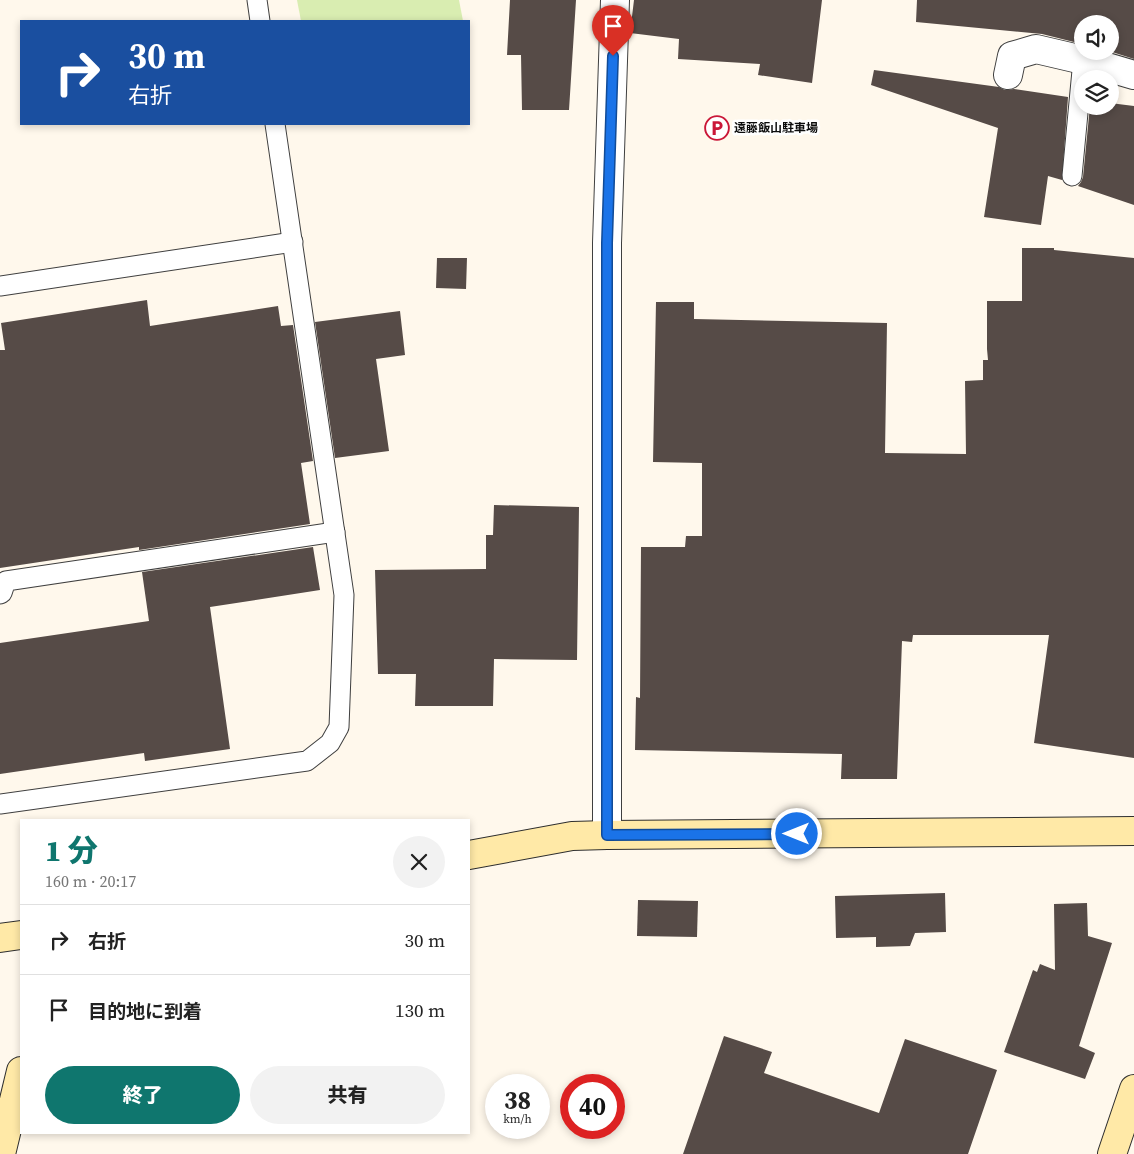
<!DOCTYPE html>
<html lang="ja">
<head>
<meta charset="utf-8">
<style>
  :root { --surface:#fff; --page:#f2f2f2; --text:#222; --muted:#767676; --line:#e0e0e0; --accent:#0f766e }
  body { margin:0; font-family:"Source Serif 4","Noto Sans JP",serif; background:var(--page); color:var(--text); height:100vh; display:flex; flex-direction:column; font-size:19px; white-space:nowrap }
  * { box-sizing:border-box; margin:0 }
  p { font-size:16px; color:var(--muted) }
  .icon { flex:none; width:28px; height:28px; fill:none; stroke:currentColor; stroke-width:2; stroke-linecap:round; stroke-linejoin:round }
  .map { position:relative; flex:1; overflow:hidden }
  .panel { position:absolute; left:20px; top:819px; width:450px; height:315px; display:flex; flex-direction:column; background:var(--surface); border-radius:0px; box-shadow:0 2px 8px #0003 }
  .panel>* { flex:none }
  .hud { position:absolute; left:20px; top:20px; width:450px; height:105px; border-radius:0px; box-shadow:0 2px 8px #0003; background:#1a4fa0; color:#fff; overflow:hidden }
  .fabs { position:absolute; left:1074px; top:15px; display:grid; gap:10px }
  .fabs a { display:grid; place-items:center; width:45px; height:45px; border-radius:50%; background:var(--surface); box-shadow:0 2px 8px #0003; font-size:25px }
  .speed { position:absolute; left:485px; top:1074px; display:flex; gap:10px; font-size:25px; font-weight:700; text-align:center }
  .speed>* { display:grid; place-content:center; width:65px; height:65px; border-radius:50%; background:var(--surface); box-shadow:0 2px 8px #0003; line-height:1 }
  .speed small { font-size:12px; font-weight:400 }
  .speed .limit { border:8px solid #d22; background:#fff; color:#111 }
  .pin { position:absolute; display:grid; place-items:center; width:42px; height:42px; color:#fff; margin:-51px -21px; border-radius:50% 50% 50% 0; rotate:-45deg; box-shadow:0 0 5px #0007 }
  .pin .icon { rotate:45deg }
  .me { position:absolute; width:55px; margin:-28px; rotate:270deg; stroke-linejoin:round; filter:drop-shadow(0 0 4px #0008) }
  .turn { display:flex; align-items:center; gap:18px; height:105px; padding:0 25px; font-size:22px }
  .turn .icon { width:65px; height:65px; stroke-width:2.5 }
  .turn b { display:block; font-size:35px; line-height:42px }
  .round { display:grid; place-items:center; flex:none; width:52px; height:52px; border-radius:26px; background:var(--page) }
  .overview { display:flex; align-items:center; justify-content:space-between; height:85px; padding:0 25px }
  h1 { font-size:30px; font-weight:800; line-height:38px; color:var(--accent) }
  .action { display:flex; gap:10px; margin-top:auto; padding:10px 25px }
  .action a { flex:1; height:58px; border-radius:30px; background:var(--accent); color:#fff; font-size:20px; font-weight:800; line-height:58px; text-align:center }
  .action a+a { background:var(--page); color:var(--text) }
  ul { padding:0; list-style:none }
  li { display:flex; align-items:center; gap:15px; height:70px; padding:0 25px; border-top:1px solid var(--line) }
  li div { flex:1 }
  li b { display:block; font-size:19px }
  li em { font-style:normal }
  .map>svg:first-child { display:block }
  .green { fill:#d9edb1 }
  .building { fill:#564b47 }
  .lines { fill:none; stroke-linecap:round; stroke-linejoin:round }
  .lane-casing { stroke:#3f3f3f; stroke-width:21 }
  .street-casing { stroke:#3f3f3f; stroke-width:30 }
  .secondary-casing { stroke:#2e2e2e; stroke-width:30 }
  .lane { stroke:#fff; stroke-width:19 }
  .street { stroke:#fff; stroke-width:28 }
  .secondary { stroke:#ffe9a7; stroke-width:28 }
  .route-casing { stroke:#114b97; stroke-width:12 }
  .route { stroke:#1a73e8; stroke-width:9 }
  .labels { text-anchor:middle; stroke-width:5; stroke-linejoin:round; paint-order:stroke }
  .poi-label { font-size:12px; font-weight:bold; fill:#0c0c0c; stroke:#fff; text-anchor:start }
</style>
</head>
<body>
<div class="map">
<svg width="1134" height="1154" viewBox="0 0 1134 1154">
  <rect width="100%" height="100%" fill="#fff8ec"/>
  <!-- green -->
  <polygon class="green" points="297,0 459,0 463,21 301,21"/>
  <!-- building -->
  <g class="building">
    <polygon points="510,0 576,0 569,110 522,110 521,55 507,55"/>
    <polygon points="634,0 822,0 812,83 758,75 760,64 678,59 679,39 630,33"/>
    <polygon points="917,0 1134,0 1134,59 1109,51 1110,51 1110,24 1082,24 1082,44 1042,34 916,22"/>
    <polygon points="874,70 999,87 1005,90 1014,89 1068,97 1062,180 1048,176 1041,225 984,217 998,128 871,85"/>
    <polygon points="1110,103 1134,106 1134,205 1078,186 1081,182 1083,177 1090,106 1110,106"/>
    <polygon points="1022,248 1054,248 1054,250 1134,258 1134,758 1034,743 1049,635 913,635 912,642 902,641 897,779 841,779 842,754 635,750 636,697 640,698 641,547 685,547 686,536 702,536 702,463 653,462 656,302 694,302 694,319 887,323 885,453 966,454 965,381 983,380 983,360 988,360 987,349 987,301 1022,301"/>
    <polygon points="437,258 467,258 466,289 436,288"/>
    <polygon points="147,300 150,326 278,306 281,326 293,325 313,461 301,463 310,524 139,550 139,547 0,568 0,350 5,350 1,323"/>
    <polygon points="400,311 405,355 376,359 389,451 335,458 315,322"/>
    <polygon points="494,505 579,507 577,660 494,659 493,706 415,706 416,674 378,674 375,570 486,569 486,535 493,535"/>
    <polygon points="313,547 320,590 210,607 230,749 145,761 144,753 0,774 0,643 149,621 142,572"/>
    <polygon points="945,893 946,932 915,933 910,946 876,947 876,937 836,938 835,896"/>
    <polygon points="638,900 698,901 697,937 637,936"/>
    <polygon points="1087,903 1088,936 1112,943 1079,1046 1095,1053 1085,1079 1004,1052 1033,970 1037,972 1040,964 1055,970 1054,904"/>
    <polygon points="724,1036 772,1052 764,1073 879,1113 905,1039 997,1070 968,1154 683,1154"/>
  </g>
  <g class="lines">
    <!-- lane casing -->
    <g class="lane-casing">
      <g id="lane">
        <polyline points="257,0 260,21"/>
        <polyline points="1072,176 1083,60"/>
        <polyline points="0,286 293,242"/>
        <polyline points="0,594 2,593 6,581 335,532"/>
        <polyline points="0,804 307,761 330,743 339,727 344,595 275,124"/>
      </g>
    </g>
    <!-- street casing -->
    <g class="street-casing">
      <g id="street">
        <polyline points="1008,75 1012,56 1036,49 1083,60 1134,75"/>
        <polyline points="607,835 607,243 615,0"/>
      </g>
    </g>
    <!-- secondary casing -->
    <g class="secondary-casing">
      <g id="secondary">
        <polyline points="469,855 572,836 607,835 1134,831"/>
        <polyline points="0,938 21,935"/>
        <polyline points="1,1154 21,1071"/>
        <polyline points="1112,1154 1134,1089"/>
      </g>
    </g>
    <!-- lane -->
    <use href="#lane" class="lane"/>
    <!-- street -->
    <use href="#street" class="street"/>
    <!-- secondary -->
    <use href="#secondary" class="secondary"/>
  </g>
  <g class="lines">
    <!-- route casing -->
    <g class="route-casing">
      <polyline id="route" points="613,56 607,243 607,835 797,834"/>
    </g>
    <!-- route -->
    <use href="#route" class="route"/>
  </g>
  <!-- icons -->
  <defs>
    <g id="parking-ring" transform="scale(1.25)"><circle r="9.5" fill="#fff" stroke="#ca1738" stroke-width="1.5"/><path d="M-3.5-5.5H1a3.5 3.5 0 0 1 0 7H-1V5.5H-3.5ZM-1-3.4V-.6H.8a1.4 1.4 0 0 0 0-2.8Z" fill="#ca1738"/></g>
  </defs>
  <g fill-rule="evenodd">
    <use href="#parking-ring" x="717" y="128"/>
  </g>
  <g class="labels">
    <!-- poi labels -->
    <g class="poi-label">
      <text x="734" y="132">遠藤飯山駐車場</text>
    </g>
  </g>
</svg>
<div class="fabs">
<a><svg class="icon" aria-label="sound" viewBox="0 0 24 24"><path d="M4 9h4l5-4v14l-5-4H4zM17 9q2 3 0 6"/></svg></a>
<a><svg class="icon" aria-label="layers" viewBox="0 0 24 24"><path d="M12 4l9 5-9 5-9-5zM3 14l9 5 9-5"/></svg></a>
</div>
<div class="speed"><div>38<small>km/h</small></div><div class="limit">40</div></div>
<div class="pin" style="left:613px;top:56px;background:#d93025"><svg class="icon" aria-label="arrive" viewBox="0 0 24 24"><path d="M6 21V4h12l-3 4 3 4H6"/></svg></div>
<svg class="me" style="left:797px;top:834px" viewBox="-20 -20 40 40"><circle r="17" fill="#1a73e8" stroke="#fff" stroke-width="3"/><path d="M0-11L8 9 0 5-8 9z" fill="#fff"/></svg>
<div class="hud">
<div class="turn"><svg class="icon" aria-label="right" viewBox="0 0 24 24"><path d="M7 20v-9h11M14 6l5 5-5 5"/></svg><div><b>30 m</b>右折</div></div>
</div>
<section class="panel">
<div class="overview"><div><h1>1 分</h1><p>160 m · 20:17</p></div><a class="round"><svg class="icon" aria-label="close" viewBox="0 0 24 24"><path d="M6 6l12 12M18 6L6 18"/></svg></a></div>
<ul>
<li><svg class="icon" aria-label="right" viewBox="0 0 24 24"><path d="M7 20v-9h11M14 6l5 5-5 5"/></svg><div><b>右折</b></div><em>30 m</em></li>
<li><svg class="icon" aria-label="arrive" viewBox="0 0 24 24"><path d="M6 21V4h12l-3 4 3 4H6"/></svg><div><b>目的地に到着</b></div><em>130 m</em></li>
</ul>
<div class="action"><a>終了</a><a>共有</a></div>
</section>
</div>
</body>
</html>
